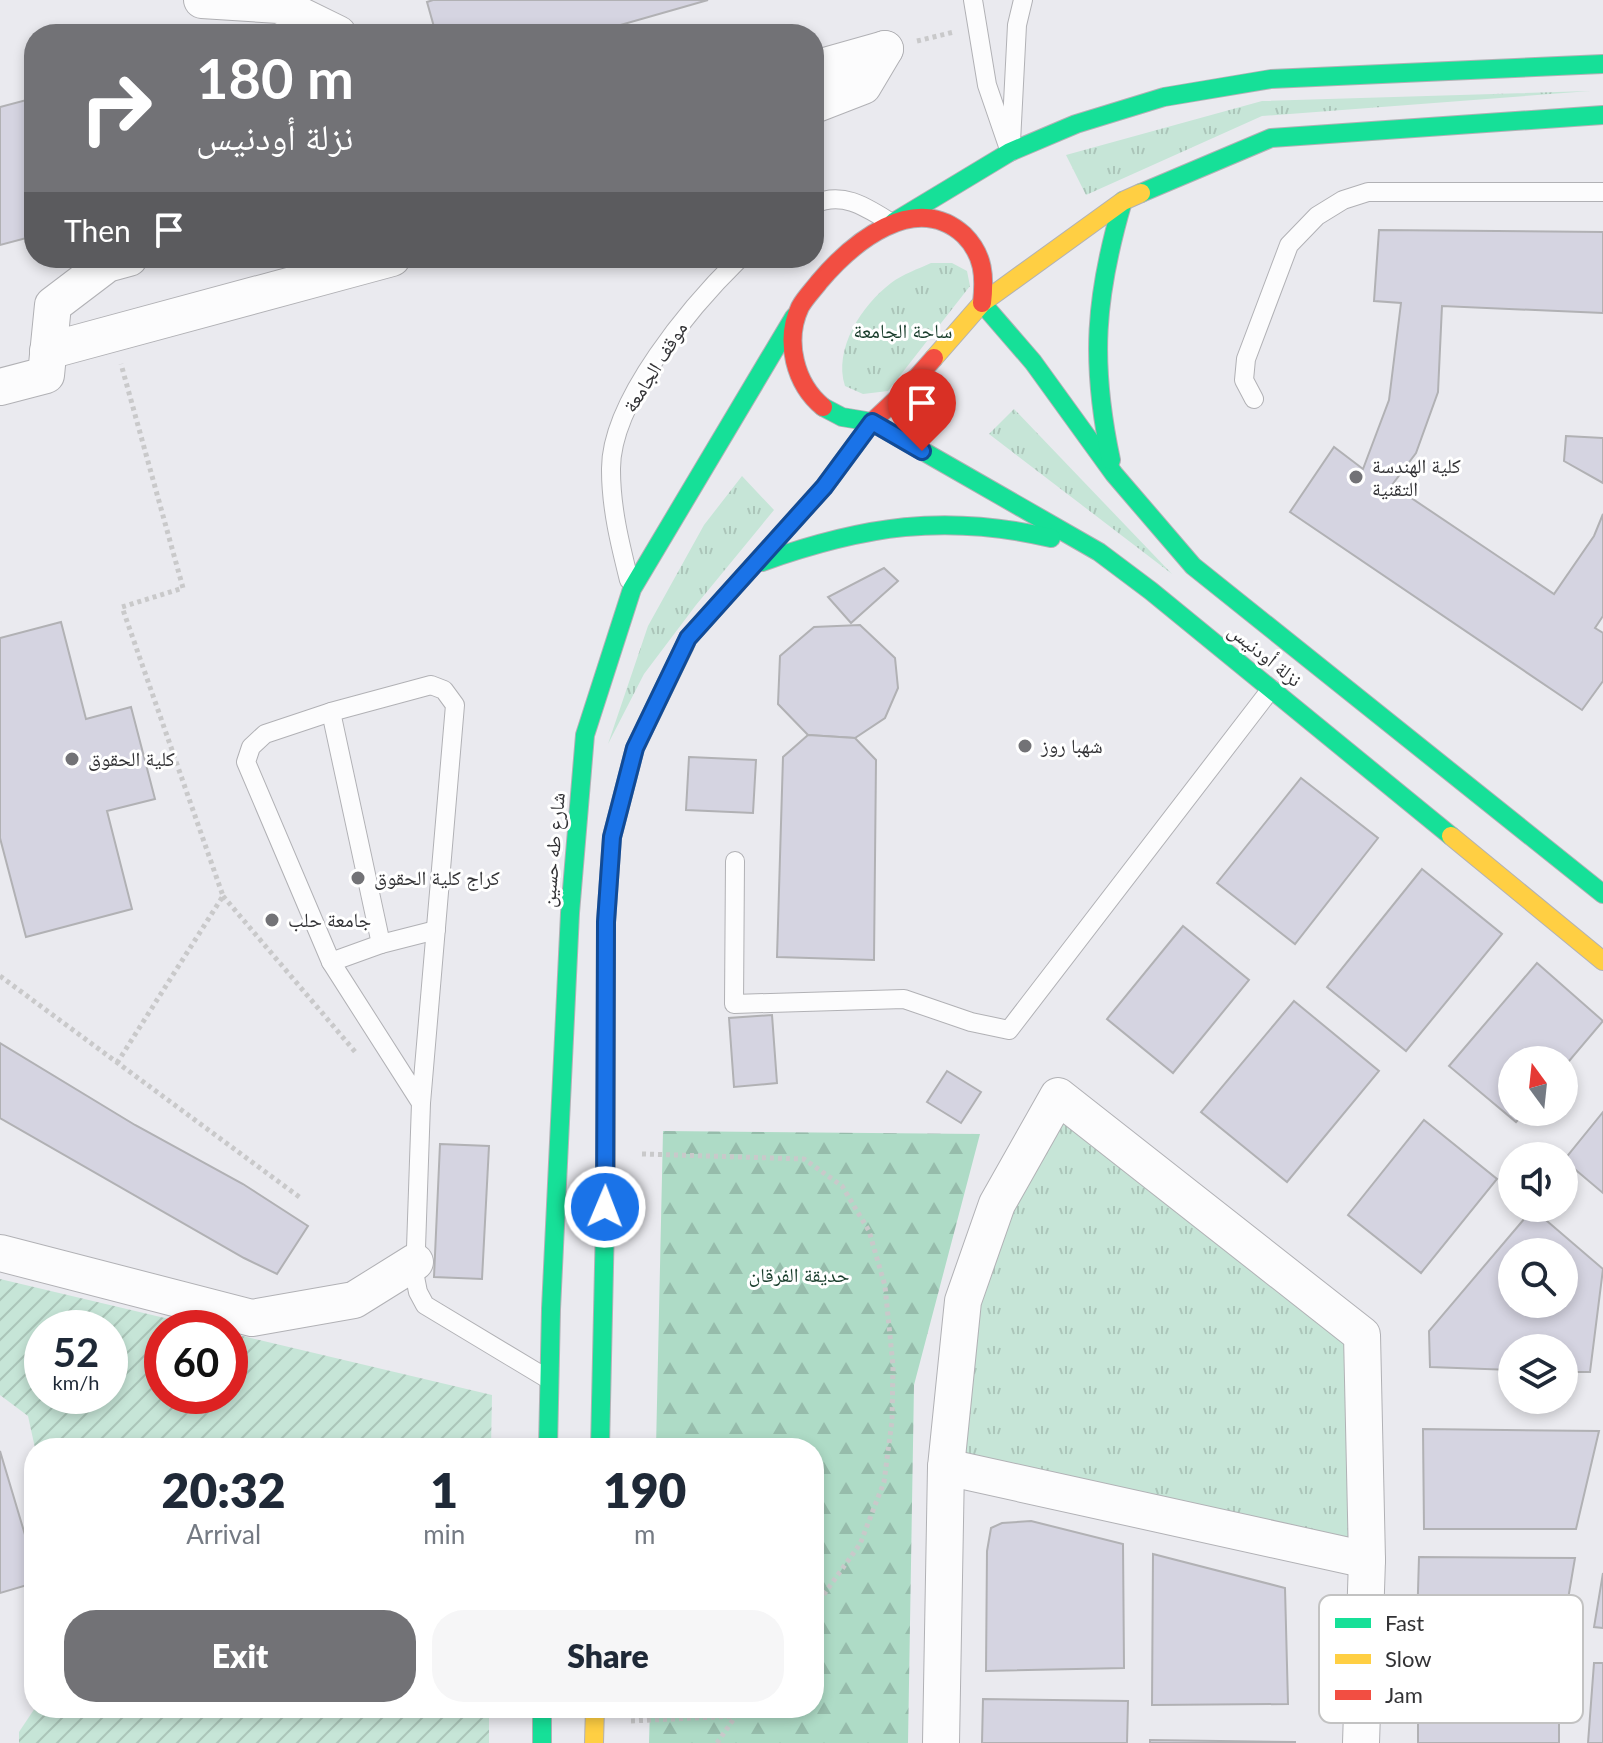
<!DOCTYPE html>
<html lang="en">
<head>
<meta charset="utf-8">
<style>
  :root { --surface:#fff; --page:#f6f6f7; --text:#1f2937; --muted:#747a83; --accent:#727276 }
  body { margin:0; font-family:Lato,"Noto Naskh Arabic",sans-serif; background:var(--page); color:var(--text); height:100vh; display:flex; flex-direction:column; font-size:30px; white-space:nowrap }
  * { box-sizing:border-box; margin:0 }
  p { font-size:26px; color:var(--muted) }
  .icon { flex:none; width:44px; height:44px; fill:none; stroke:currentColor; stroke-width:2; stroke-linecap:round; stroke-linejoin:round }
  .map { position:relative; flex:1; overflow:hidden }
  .details { position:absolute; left:24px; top:1438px; width:800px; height:280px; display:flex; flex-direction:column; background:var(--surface); border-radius:32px; box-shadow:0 4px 12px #0003 }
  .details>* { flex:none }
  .banner { position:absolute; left:24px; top:24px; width:800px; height:244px; border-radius:32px; box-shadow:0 4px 12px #0003; background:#727276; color:#fff; overflow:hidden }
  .needle { width:52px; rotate:345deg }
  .fabs { position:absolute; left:1498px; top:1046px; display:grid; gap:16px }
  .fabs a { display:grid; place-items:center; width:80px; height:80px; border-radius:50%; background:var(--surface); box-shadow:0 4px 12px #0003; font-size:40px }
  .speed { position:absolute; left:24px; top:1310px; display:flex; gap:16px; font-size:40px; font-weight:700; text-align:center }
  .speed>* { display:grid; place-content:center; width:104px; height:104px; border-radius:50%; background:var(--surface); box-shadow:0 4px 12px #0003; line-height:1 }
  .speed small { font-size:20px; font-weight:400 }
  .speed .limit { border:12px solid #d22; background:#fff; color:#111 }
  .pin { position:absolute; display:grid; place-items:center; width:68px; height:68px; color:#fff; margin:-82px -34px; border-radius:50% 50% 50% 0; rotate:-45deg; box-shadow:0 0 8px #0007 }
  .pin .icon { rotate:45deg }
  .me { position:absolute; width:88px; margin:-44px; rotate:1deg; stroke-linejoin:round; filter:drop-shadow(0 0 6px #0008) }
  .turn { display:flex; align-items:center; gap:28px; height:168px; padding:0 40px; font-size:36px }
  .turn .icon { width:104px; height:104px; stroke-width:2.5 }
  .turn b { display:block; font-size:56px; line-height:68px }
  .then { display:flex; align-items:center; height:76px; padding:0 40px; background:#0003; gap:16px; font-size:30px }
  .eta { display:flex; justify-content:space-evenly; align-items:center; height:136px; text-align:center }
  .eta b { font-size:48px; font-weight:800; line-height:56px }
  .button { display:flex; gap:16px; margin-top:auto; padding:16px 40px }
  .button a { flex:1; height:92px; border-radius:32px; background:var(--accent); color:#fff; font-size:32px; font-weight:800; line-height:92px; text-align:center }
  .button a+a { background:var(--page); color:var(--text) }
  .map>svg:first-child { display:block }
  .grass { fill:url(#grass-tufts) }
  .forest { fill:url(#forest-firs) }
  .garden { fill:url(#garden-furrows); fill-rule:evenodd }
  .building { fill:#d5d4e1; stroke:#b1b1b4; stroke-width:2; fill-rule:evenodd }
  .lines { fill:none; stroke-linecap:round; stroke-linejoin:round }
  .lane-casing { stroke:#b1b1b5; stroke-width:20 }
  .street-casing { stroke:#b1b1b5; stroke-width:38 }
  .fast-casing { stroke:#b1b1b5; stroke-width:20 }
  .slow-casing { stroke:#b1b1b5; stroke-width:20 }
  .jam-casing { stroke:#b1b1b5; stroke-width:20 }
  .path { stroke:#c9c9ca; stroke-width:5; stroke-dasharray:4 4; stroke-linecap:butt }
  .lane { stroke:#fcfcfd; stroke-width:18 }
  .street { stroke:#fcfcfd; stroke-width:36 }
  .fast { stroke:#16e098; stroke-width:18 }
  .slow { stroke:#ffcf43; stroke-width:18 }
  .jam { stroke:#f24e42; stroke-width:18 }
  .route-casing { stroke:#114b97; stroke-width:20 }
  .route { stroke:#1a73e8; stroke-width:14 }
  .poi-dot { fill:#727276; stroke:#fff; stroke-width:3 }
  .labels { text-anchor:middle; stroke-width:6; stroke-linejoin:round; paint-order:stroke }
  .park-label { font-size:20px; fill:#183d2b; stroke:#fff }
  .street-label { font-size:20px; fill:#323235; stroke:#fff }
  .poi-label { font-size:20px; fill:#323235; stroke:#fff; text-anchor:start }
  .key { fill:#fff; stroke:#c2c2c2; stroke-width:2 }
  .key-label { font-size:22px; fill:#323235 }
</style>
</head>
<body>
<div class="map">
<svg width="1603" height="1743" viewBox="0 0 1603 1743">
  <defs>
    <pattern id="grass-tufts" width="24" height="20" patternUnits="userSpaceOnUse" patternTransform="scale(2)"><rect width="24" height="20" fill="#c6e5d7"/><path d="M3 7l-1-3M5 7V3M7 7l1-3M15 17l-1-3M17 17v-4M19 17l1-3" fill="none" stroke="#abc5b9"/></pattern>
    <pattern id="forest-firs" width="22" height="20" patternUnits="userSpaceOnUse" patternTransform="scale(2)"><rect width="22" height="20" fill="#aedbc6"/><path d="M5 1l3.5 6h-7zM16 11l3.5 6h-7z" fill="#96bcab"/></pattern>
    <pattern id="garden-furrows" width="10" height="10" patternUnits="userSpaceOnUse" patternTransform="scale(2)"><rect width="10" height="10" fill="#c6e5d7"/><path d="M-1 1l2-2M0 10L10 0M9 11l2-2" fill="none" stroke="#abc5b9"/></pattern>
  </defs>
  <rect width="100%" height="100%" fill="#eaeaef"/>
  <!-- grass -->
  <g class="grass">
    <polygon points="1590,91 1262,116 1086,195 1066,155 1262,101"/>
    <path d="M931 263H952L967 271 970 286 888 391 863 394 845 386C833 349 862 305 891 283 903 274 918 269 931 263Z"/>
    <polygon points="1014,409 1172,574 989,434"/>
    <polygon points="742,476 774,510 696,605 644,674 608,744 648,626 704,525"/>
    <polygon points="1058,1096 1362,1335 1367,1560 946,1467 963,1301"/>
  </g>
  <!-- forest -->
  <polygon class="forest" points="663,1131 980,1134 914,1385 908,1743 649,1743 650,1708 814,1708 814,1448 656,1448"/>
  <!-- garden -->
  <g class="garden">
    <path d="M0 1279 207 1328H162V1396H230V1333L492 1395 491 1448H35L28 1416 0 1395ZM42 1328H110V1396H42Z"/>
    <polygon points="35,1708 489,1708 489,1743 19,1743 19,1732"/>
  </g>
  <!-- building -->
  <g class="building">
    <polygon points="433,0 708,0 589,34 436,34 427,2"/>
    <polygon points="34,98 34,236 0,245 0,107"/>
    <polygon points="1379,230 1603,232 1603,313 1442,306 1438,392 1416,453 1392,485 1554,594 1594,536 1603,514 1603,616 1595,628 1603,633 1603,681 1582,710 1290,512 1334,447 1363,469 1389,400 1401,303 1374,301"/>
    <polygon points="1566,436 1603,438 1603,483 1564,461"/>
    <polygon points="884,568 898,581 851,623 828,597"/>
    <polygon points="61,622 86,719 131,707 155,799 107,811 132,909 26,937 0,838 0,638"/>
    <polygon points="860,625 895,658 898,688 885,718 855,738 808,735 778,704 780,656 814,627"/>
    <polygon points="808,735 855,738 876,760 874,960 777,957 783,757"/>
    <polygon points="689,757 756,760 753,813 686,810"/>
    <polygon points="1301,778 1378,838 1295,944 1217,883"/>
    <polygon points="1422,869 1502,934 1406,1051 1327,987"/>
    <polygon points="1183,926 1249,980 1173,1073 1107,1019"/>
    <polygon points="1537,963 1603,1021 1564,1067 1564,1060 1512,1060 1512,1112 1525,1112 1516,1122 1449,1066"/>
    <polygon points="1294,1001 1379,1071 1287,1182 1201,1112"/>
    <polygon points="772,1015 777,1083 734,1087 729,1018"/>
    <polygon points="0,1043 135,1125 243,1184 308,1226 277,1274 244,1258 0,1118"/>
    <polygon points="947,1071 981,1092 961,1123 927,1102"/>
    <polygon points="1603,1112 1603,1193 1564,1160"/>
    <polygon points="1424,1120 1497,1179 1421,1273 1348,1215"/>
    <polygon points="440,1144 489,1146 482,1279 434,1277"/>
    <path d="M1540 1215 1603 1269 1590 1372H1564V1348H1512V1370L1430 1367 1429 1331 1525 1218ZM1512 1252H1564V1304H1512Z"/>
    <polygon points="1423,1429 1599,1431 1576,1529 1424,1529"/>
    <polygon points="0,1451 34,1565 34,1583 0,1593"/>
    <polygon points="1031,1521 1123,1544 1124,1668 986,1671 987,1551 991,1528 1002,1523"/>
    <polygon points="1153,1554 1285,1588 1288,1704 1152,1705"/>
    <polygon points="1419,1557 1575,1558 1557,1664 1416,1659"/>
    <polygon points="1603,1573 1603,1628 1594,1627"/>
    <polygon points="1594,1663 1603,1663 1603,1743 1588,1743"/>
    <rect x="1418" y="1693" width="141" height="50"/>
    <polygon points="983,1699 1128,1701 1127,1743 982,1743"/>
    <polygon points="1150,1740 1295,1742 1295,1743 1150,1743"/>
  </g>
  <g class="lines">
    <!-- lane casing -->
    <g class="lane-casing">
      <g id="lane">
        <polyline points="973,0 987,85 1010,152"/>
        <polyline points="1011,142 1017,25 1023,0"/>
        <path d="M814 204C843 191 866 207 890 222"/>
        <polyline points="1254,399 1244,380 1246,359 1289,245 1317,216 1343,200 1368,192 1603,192"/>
        <path d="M629 580C620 544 611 508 611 470 610 401 693 304 740 258"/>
        <polyline points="331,712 381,944 331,962"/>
        <polyline points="735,861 734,1004 904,999 971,1022 1009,1030 1271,689"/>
        <polyline points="381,944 436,930"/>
        <polyline points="421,1103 455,705 444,690 431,685 331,712 265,734 251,747 246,762 331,962 421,1103 415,1277 418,1292 425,1305 548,1379"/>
      </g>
    </g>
    <!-- street casing -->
    <g class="street-casing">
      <g id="street">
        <polyline points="202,0 279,5 338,34"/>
        <polyline points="814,69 885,49"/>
        <polyline points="814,105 863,86 885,49"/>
        <polyline points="48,351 392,258"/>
        <polyline points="0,387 46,375 53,305 107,264 129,258"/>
        <polyline points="0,1253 252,1318 354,1300 415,1262"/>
        <polyline points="946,1467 1367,1560"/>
        <polyline points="941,1743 946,1467 963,1301 997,1204 1058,1096 1362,1335 1367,1560 1361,1743"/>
      </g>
    </g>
    <!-- fast casing -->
    <g class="fast-casing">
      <g id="fast">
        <polyline points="1141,193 1271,138 1603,115"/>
        <polyline points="894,222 1010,152 1076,124 1164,97 1271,79 1603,64"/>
        <polyline points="982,303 1033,362 1114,474 1193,566 1603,894"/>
        <polyline points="823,407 842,417 872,422 1099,552 1151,591 1451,836"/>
        <path d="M1111 460C1090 362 1095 296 1123 201"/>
        <path d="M762 562C863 526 945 513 1051 538"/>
        <polyline points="548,1448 551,1309 570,913 585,735 632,589 794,317"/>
        <polyline points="600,1448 606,1177 606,922 612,837 635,748 684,647"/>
        <polyline points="542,1708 542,1743"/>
      </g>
    </g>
    <!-- slow casing -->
    <g class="slow-casing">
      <g id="slow">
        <polyline points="934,358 982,303 1123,201 1141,193"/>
        <polyline points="1451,836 1603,961"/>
        <polyline points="594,1743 595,1708"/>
      </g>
    </g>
    <!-- jam casing -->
    <g class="jam-casing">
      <g id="jam">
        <path d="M823 407C795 384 784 341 800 307 805 298 813 290 819 282 852 243 915 190 964 235 984 255 985 277 982 303"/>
        <polyline points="684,647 688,638 824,487 872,422 903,393 934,358"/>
      </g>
    </g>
    <!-- path -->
    <g class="path">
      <polyline points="917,41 954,32"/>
      <polyline points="223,896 357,1054"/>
      <polyline points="0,976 302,1199"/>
      <polyline points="117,1063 223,896 122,607 183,588 121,364"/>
      <polyline points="642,1154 804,1159 842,1186 869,1231 885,1286 893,1366 892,1421 884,1482 860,1544 814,1608"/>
      <polyline points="631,1721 735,1716 741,1708"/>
      <polyline points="717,1743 735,1717"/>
    </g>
    <!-- lane -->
    <use href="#lane" class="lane"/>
    <!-- street -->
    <use href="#street" class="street"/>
    <!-- fast -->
    <use href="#fast" class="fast"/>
    <!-- slow -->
    <use href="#slow" class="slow"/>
    <!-- jam -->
    <use href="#jam" class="jam"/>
  </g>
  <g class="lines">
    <!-- route casing -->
    <g class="route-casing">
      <polyline id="route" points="605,1207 606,922 612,837 635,748 688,638 824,487 872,422 922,451"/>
    </g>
    <!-- route -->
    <use href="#route" class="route"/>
  </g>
  <!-- markers -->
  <g class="poi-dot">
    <circle cx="1356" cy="477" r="8"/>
    <circle cx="1025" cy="746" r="8"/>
    <circle cx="72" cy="759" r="8"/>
    <circle cx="358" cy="878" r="8"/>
    <circle cx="272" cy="920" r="8"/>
  </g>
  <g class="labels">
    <!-- park labels -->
    <g class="park-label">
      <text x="903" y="338">ساحة الجامعة</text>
      <text x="799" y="1282">حديقة الفرقان</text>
    </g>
    <!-- street labels -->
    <g class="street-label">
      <text transform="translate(655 367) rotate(-58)" y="7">موقف الجامعة</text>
      <text transform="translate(1265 655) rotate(39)" y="7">نزلة أودنيس</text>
      <text transform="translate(553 850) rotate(-85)" y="7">شارع طه حسين</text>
    </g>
    <!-- poi labels -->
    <g class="poi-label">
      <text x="1372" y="473">كلية الهندسة<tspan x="1372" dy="23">التقنية</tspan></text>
      <text x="1041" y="753">شهبا روز</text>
      <text x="88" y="766">كلية الحقوق</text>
      <text x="374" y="885">كراج كلية الحقوق</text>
      <text x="288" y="927">جامعة حلب</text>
    </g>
  </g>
  <!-- legend -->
  <rect x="1319" y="1595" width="264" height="128" rx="12" class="key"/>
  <rect x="1335" y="1618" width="36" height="10" fill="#16e098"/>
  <rect x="1335" y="1654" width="36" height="10" fill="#ffcf43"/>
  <rect x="1335" y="1690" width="36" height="10" fill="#f24e42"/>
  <g class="key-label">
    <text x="1385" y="1631">Fast</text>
    <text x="1385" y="1667">Slow</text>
    <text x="1385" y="1703">Jam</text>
  </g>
</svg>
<div class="fabs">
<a><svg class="needle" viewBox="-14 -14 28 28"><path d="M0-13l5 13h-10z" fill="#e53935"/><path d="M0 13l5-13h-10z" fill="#747a83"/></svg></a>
<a><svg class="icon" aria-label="sound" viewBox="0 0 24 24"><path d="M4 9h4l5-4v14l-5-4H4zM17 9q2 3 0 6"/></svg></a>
<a><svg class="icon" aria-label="search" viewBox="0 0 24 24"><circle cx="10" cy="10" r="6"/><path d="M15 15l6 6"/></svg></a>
<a><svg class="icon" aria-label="layers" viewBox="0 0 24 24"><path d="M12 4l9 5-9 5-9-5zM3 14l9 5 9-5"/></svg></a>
</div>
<div class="speed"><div>52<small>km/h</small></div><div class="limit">60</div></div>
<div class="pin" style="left:922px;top:451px;background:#d93025"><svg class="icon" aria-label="arrive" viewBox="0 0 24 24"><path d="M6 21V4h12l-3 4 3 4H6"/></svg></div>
<svg class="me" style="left:605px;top:1207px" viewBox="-20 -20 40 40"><circle r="17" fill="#1a73e8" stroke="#fff" stroke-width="3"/><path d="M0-11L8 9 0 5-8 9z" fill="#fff"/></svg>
<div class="banner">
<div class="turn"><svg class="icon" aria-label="right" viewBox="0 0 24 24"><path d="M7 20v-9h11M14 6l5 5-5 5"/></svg><div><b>180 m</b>نزلة أودنيس</div></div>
<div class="then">Then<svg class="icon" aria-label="arrive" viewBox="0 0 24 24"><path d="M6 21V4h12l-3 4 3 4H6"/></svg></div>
</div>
<section class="details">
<div class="eta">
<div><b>20:32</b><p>Arrival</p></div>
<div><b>1</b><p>min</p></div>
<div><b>190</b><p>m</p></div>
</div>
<div class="button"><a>Exit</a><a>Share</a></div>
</section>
</div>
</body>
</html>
